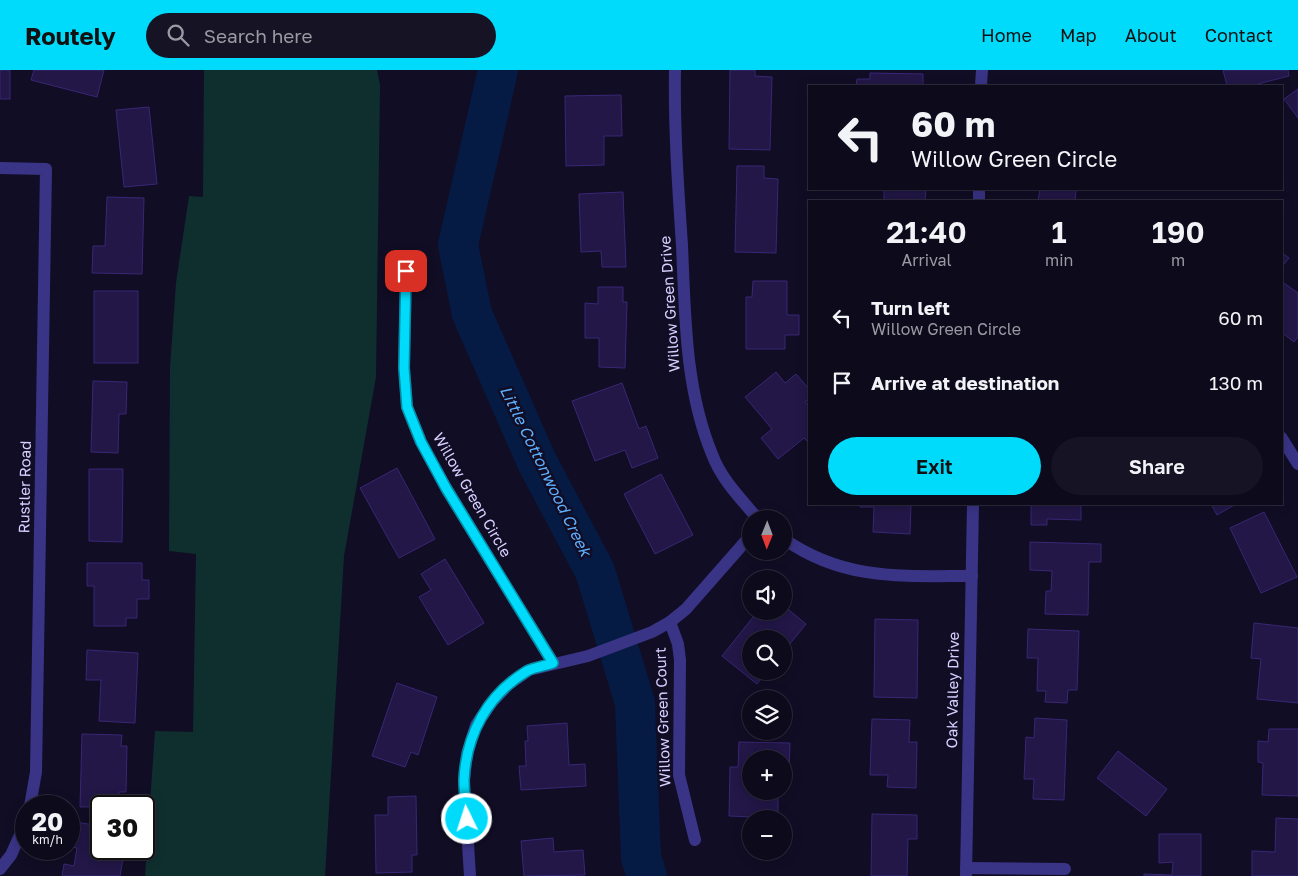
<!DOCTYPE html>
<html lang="en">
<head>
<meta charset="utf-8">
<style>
  :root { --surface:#0d0a1c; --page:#161325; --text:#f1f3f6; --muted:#9a9aa3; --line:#2d2b3b; --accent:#00dbfb }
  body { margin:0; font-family:"Golos Text",sans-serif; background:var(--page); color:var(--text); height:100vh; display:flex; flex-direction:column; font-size:19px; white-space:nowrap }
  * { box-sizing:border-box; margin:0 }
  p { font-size:16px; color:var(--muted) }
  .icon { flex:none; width:28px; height:28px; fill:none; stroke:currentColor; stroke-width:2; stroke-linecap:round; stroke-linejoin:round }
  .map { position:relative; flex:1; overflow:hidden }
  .details { position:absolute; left:808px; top:130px; width:475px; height:305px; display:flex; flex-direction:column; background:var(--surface); border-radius:0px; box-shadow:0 2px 12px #0003,0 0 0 1px var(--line) }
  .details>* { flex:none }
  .top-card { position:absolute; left:808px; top:15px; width:475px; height:105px; border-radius:0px; box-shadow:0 2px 12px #0003,0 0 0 1px var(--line); background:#0d0a1c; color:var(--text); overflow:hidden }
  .needle { width:32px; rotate:181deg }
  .tools { position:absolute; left:742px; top:440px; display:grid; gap:10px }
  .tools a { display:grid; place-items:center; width:50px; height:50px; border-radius:50%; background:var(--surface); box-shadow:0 2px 12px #0003,0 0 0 1px var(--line); font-size:25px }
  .speed { position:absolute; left:15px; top:725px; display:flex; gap:10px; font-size:25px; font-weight:700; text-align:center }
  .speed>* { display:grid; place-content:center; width:65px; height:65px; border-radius:50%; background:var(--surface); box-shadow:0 2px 12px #0003,0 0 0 1px var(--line); line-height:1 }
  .speed small { font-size:12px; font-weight:400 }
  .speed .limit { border:2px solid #111; border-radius:8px; background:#fff; color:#111 }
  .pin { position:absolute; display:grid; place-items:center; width:42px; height:42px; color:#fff; margin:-21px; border-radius:10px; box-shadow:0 2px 8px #0006 }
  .me { position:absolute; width:55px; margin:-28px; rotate:356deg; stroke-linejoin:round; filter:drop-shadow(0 0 4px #0008) }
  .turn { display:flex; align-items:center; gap:18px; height:105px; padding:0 20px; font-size:22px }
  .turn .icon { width:65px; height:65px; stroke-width:2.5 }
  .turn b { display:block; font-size:35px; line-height:42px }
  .eta { display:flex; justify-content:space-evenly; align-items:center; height:85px; text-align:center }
  .eta b { font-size:30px; font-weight:600; line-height:35px }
  .action { display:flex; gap:10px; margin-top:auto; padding:10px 20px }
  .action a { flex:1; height:58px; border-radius:30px; background:var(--accent); color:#111; font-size:20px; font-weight:600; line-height:58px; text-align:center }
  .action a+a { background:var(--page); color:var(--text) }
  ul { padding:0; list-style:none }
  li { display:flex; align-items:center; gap:15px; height:65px; padding:0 20px }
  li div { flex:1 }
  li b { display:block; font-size:19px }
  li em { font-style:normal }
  header { display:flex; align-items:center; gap:30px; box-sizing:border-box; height:70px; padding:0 25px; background:var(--accent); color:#111 }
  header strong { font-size:24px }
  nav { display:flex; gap:28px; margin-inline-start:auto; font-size:18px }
  .search { width:350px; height:45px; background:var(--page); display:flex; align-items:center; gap:12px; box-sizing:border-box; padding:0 18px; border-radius:28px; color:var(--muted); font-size:19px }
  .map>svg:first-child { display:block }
  .green { fill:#0f2f2f }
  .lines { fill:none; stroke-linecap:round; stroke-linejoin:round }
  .river { stroke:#061b44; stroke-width:40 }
  .building { fill:#221747; stroke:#392775 }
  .minor { stroke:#3a3487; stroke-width:12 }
  .route-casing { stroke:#008ea3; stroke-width:12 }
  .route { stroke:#00dbfb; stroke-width:9 }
  .labels { text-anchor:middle; stroke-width:5; stroke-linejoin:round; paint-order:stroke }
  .street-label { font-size:15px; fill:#d7d0ff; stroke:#110d25 }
  .water-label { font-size:16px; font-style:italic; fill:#5eb0ff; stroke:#110d25 }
</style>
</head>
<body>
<header>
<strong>Routely</strong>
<div class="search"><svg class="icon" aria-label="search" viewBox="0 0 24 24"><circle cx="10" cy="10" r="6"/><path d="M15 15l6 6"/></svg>Search here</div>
<nav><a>Home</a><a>Map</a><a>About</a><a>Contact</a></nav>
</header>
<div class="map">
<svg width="1298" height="806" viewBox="0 0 1298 806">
  <rect width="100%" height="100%" fill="#110d25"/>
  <!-- green -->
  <polygon class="green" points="204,0 377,0 380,15 376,307 344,486 325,806 145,806 155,661 193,662 196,484 169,481 170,298 176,213 189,126 203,127"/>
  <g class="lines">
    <!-- river -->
    <polyline class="river" points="498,0 458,175 472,244 537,392 595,501 635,633 641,788 647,806"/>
  </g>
  <!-- building -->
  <g class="building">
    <rect x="0" y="0" width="10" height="29"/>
    <polygon points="34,0 104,0 97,27 31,10"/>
    <polygon points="730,0 755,0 755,6 772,7 770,80 729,79"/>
    <polygon points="1223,0 1288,0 1289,6 1250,16 1227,16"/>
    <polygon points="870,3 923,4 923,16 856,16 857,9 870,9"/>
    <polygon points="1298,19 1298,48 1284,29"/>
    <polygon points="621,25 622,66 604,66 604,95 566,96 565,26"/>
    <polygon points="149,37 157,114 124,117 116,40"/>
    <polygon points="737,96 764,96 764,108 778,109 776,183 735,182"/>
    <polygon points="884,119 926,119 925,131 884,131"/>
    <polygon points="1040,119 1076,120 1075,131 1038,131"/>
    <polygon points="623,122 626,197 602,197 601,181 581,182 579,124"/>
    <polygon points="107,127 144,128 142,204 92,203 93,176 105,176"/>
    <polygon points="1281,182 1289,188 1281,198"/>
    <polygon points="753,211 787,211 787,245 799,245 799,265 785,265 785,279 746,279 746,227 752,227"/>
    <polygon points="1281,211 1298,223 1298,267 1294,272 1281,262"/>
    <polygon points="598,217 623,217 623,232 627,232 625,298 599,297 599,268 585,268 585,233 598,234"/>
    <rect x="94" y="221" width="44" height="72"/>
    <polygon points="776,302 785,313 796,304 809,319 809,328 805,332 809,337 809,373 804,368 778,389 761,368 772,359 745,327"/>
    <polygon points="93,311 127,312 126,344 119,344 118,383 91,382"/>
    <polygon points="622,313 639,359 646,356 658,388 632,398 625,380 595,391 572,331"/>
    <polygon points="397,398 435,469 399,488 360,418"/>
    <polygon points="89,399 123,399 122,472 89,471"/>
    <polygon points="661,404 693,465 655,484 624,424"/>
    <polygon points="860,434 911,434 910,464 873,462 874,437 860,437"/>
    <polygon points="1031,434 1081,434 1081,450 1047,449 1047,455 1031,455"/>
    <polygon points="1211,434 1236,434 1217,445"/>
    <polygon points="1264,442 1297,507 1261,523 1230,458"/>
    <polygon points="1030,472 1101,474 1101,492 1089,492 1088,545 1045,544 1046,521 1051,521 1052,501 1030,500"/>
    <polygon points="445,489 484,553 448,575 419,527 431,520 421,504"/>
    <polygon points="87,493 142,493 142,510 149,510 149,529 137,529 137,548 126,548 126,556 94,556 94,516 87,516"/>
    <polygon points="784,536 806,554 784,581 784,569 751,569 751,601 767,601 757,614 722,586 758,541 784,541"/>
    <polygon points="875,549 918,550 917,628 874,627"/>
    <polygon points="1254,553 1298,558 1298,633 1257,629 1261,589 1251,588"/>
    <polygon points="1028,559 1079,561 1077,620 1068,620 1067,633 1045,632 1046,621 1037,621 1038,588 1027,588"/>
    <polygon points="87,580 138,583 135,653 99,651 101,610 86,610"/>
    <polygon points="397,613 437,627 418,685 411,682 405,697 372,686"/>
    <polygon points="1035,648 1067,650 1064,730 1033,729 1034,709 1024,709 1026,667 1034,668"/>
    <polygon points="872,649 910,650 909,672 917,672 916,718 887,717 888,705 870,705"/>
    <polygon points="567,653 569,695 585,694 586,716 521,720 519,696 526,696 525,671 528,671 527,656"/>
    <polygon points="1269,659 1298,659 1298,726 1262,725 1263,693 1258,692 1258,671 1268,672"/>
    <polygon points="82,664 122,665 121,676 127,676 126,722 119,722 118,736 80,737"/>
    <polygon points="739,672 790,673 789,702 784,702 784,689 751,689 751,721 778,721 778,748 729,746 730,697 738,697"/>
    <polygon points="1118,681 1167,719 1146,746 1097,708"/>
    <polygon points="416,726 417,785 412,785 412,802 376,803 375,745 388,745 388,727"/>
    <polygon points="872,744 917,745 917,769 908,769 907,806 871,806"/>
    <polygon points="1276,748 1298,749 1298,806 1252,806 1252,781 1275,782"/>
    <polygon points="75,752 101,756 101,779 111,779 110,781 124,783 120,806 62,806 64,794 74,796 77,778 70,777"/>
    <polygon points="1159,764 1201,764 1201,806 1144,806 1144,804 1172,805 1173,792 1159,793"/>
    <polygon points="553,768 554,782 583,780 585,805 524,806 521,771"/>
  </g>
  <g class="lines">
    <!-- minor -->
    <g class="minor">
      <path d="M675 0C674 58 678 117 682 175 685 244 685 319 712 384 721 409 741 429 758 449"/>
      <polyline points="981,16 982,0"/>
      <polyline points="0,98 46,99 36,702 30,736"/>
      <polyline points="979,131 979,119"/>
      <polyline points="406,201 404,298 407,337 421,372 446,418 553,593"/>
      <polyline points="1281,367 1298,394"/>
      <path d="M784 469C844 511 902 506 972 506"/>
      <polyline points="670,552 678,574 680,590 679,705 695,770"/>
      <polyline points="966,798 1065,799"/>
      <polyline points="0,799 11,785 26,752"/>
      <polyline points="470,806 464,710 467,684 476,655 492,632 509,614 529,600 588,586 652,562 670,552 686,539 751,465"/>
      <polyline points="966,806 973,434"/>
    </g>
  </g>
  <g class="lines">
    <!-- route casing -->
    <g class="route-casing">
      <path id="route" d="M406 201 404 298 407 337 421 372 446 418 553 593C545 596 534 597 527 601 487 625 466 665 464 710 464 723 466 736 467 749"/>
    </g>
    <!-- route -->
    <use href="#route" class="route"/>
  </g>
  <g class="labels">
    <!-- street labels -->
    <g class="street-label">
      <text transform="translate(670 234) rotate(-94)" y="5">Willow Green Drive</text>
      <text transform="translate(25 417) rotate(-89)" y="5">Rustler Road</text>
      <text transform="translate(472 425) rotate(60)" y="5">Willow Green Circle</text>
      <text transform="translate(953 620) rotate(-89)" y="5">Oak Valley Drive</text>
      <text transform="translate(663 647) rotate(-92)" y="5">Willow Green Court</text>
    </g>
    <!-- water labels -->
    <g class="water-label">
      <text transform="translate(546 401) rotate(64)" y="6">Little Cottonwood Creek</text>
    </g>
  </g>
</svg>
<div class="tools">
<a><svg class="needle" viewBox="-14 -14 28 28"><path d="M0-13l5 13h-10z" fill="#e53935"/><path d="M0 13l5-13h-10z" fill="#9a9aa3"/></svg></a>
<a><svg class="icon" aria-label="sound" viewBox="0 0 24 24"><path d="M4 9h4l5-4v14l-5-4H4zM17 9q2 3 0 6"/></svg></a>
<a><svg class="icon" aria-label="search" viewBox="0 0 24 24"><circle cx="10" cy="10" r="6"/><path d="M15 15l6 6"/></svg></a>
<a><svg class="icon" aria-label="layers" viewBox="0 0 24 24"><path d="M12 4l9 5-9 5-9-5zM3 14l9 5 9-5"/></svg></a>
<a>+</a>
<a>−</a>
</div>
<div class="speed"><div>20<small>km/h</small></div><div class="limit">30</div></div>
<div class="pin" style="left:406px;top:201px;background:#d93025"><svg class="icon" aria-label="arrive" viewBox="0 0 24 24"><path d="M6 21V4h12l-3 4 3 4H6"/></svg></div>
<svg class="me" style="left:467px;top:749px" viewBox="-20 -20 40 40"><circle r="17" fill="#00dbfb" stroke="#fff" stroke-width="3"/><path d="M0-11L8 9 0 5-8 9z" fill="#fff"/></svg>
<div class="top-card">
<div class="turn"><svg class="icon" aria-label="left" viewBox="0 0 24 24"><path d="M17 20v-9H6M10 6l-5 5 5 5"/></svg><div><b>60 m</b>Willow Green Circle</div></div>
</div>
<section class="details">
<div class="eta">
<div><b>21:40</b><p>Arrival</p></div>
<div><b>1</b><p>min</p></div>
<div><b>190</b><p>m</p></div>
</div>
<ul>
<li><svg class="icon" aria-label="left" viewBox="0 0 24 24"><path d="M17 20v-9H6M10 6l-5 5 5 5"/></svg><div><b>Turn left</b><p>Willow Green Circle</p></div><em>60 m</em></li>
<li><svg class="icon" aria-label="arrive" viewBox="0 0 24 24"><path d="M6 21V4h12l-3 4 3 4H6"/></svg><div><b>Arrive at destination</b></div><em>130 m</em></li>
</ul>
<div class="action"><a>Exit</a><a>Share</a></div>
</section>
</div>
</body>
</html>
